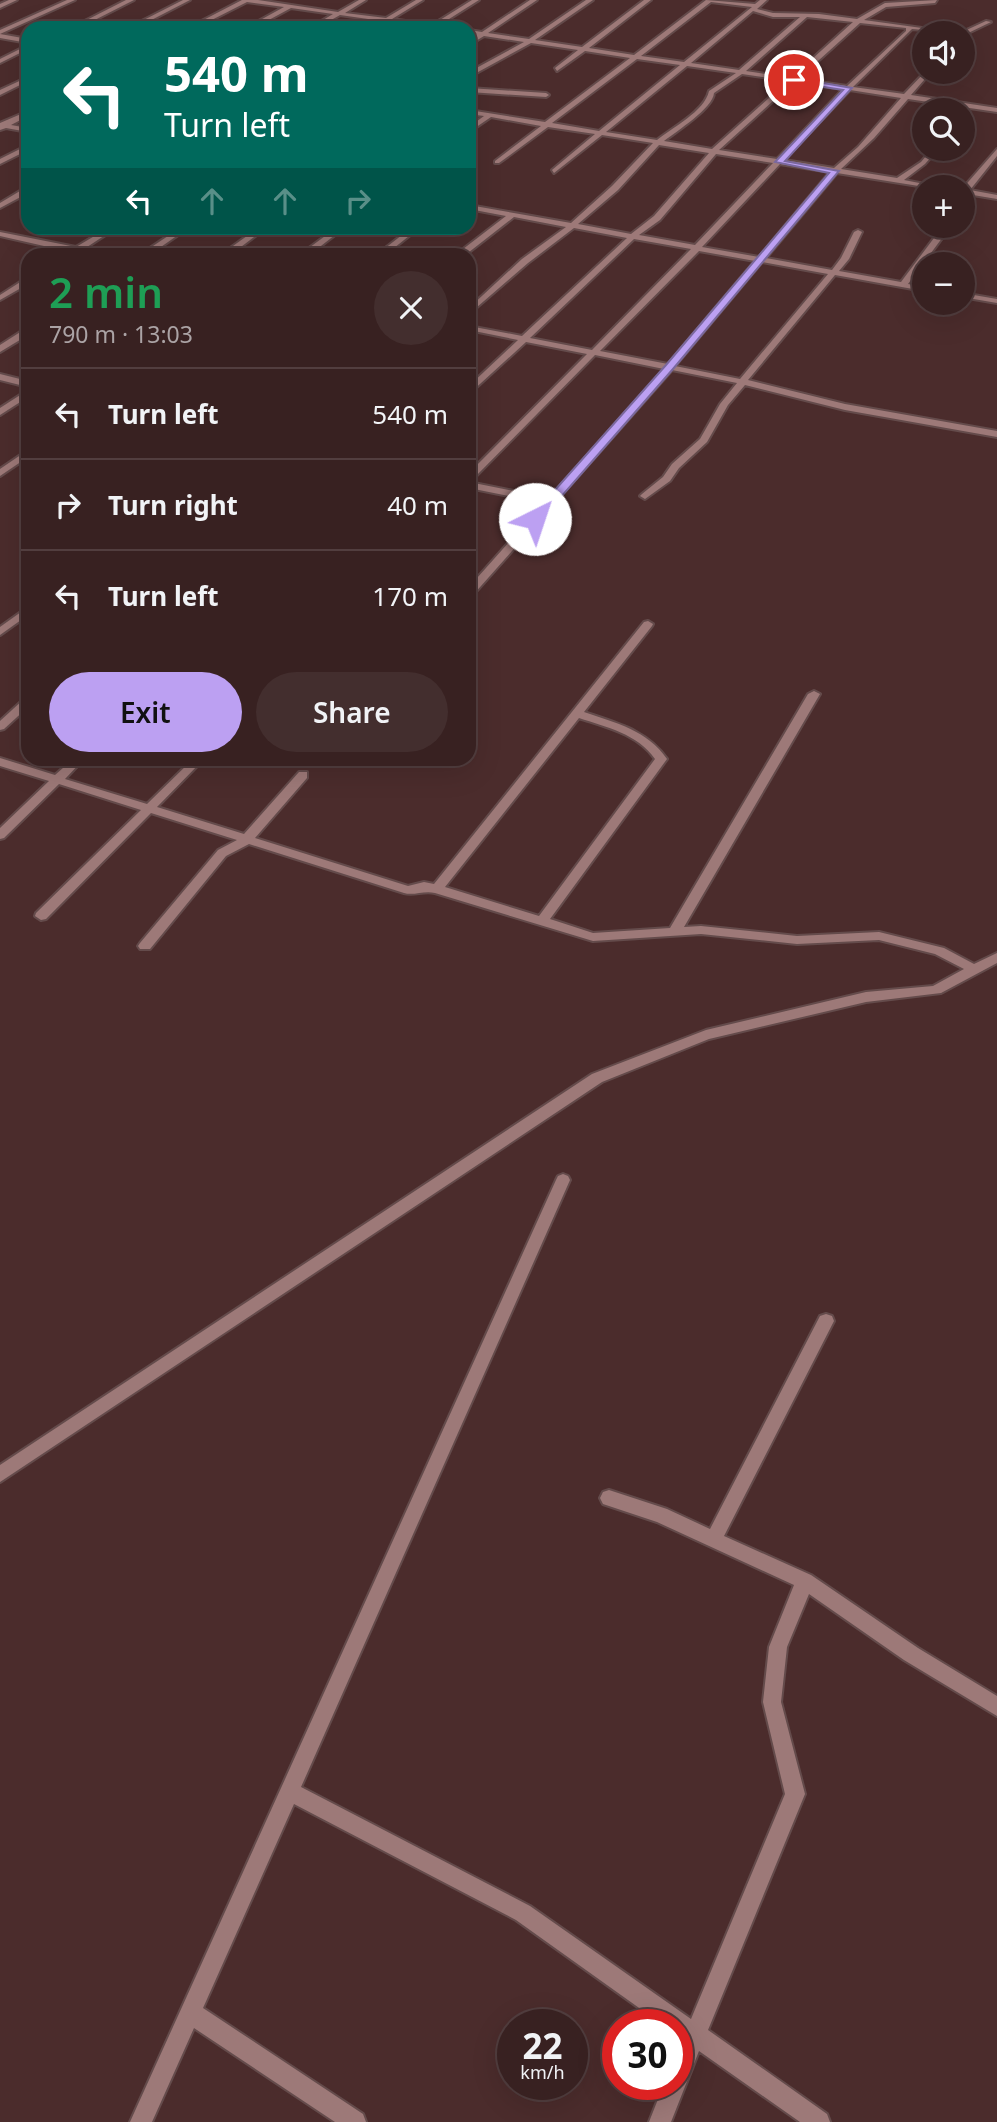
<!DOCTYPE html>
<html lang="en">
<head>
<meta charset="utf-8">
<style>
  :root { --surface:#382121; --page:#432e2e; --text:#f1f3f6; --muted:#aba3a5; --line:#523e3f; --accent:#bca0f2 }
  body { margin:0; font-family:"Noto Sans",sans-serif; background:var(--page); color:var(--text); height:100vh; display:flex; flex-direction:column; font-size:26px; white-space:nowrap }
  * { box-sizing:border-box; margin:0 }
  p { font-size:23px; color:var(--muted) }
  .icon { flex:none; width:38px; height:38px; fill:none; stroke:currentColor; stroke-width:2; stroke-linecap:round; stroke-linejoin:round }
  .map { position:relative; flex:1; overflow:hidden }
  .drawer { position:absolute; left:21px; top:248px; width:455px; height:518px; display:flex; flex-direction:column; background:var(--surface); border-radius:21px; box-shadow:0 7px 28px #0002,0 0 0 2px var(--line) }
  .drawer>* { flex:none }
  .top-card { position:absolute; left:21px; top:21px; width:455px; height:214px; border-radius:21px; box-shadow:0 7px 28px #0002,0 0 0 2px var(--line); background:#00695c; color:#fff; overflow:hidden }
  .buttons { position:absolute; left:912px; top:21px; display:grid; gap:14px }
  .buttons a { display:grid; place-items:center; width:63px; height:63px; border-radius:50%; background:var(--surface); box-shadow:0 7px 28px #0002,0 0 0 2px var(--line); font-size:35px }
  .speed { position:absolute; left:497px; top:2009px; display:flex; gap:14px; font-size:35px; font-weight:700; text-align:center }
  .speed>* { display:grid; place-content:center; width:91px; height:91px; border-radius:50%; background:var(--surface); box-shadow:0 7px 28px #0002,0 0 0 2px var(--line); line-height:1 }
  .speed small { font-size:18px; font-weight:400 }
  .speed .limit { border:10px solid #d22; background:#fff; color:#111 }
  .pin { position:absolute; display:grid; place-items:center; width:60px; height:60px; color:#fff; margin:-30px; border:4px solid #fff; border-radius:50%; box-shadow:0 2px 7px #0007 }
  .me { position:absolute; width:77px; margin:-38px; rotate:41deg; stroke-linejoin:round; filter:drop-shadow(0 0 5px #0008) }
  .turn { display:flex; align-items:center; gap:24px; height:147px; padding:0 28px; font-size:32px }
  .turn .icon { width:91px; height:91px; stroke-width:2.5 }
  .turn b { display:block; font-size:49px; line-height:60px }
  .lanes { display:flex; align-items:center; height:66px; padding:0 28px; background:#0003; justify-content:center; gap:35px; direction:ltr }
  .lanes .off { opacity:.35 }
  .round { display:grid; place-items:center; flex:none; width:74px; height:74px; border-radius:37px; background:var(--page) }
  .overview { display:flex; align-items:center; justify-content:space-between; height:119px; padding:0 28px }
  h1 { font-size:42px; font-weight:600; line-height:52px; color:#1e9e55 }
  .primary-button { display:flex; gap:14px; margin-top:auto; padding:14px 28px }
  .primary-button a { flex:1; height:80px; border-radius:42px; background:var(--accent); color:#111; font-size:28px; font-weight:600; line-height:80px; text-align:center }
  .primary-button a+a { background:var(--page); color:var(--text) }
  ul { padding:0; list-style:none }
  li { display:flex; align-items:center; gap:21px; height:91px; padding:0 28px; border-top:2px solid var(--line) }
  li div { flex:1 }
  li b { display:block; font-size:26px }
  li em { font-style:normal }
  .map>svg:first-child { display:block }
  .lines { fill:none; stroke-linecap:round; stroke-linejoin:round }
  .minor-casing { stroke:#644b4b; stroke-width:4 }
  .minor { fill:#9d7978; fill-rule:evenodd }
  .route { fill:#bca0f2; stroke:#7a689d; stroke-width:2 }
</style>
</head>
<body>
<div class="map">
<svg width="997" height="2122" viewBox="0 0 997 2122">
  <rect width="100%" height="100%" fill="#4b2c2c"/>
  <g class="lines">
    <!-- minor casing -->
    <g class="minor-casing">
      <g id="minor">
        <polygon points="9,0 17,0 0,8 0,4"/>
        <polygon points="67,0 75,0 0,34 0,30"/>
        <polygon points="126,0 134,0 79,28 71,28"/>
        <polygon points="183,0 190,0 136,28 128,28"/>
        <polygon points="242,0 258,0 338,12 359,0 366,0 345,13 386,18 416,0 423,0 392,19 432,25 472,0 479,0 438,26 443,28 388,22 384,24 382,21 340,15 317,28 310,28 333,14 291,8 254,28 246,28 284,7 247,2 196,28 188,28"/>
        <path d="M530 0H537L488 33 529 39 586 0H593L535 40 582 47 644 0H651L589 48 634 55 706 0 755 4 760 0H767L757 9 773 13 819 14 857 19 885 3 937 0 935 3 886 7 864 20 958 33 912 29 853 87 904 94 925 72H931L911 95 997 108V112L908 99 874 138 841 169 897 178 921 162 932 149H938L925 164 904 180 940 187H925L837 173 766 258 832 270 841 258 854 232 858 230 862 232 849 259 839 271 901 282 943 226H951L908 284 924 287V291L835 275 748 380 845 404 997 431V437L845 410 745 385 728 405 707 442 679 468 670 481 645 499 640 496 642 494 663 477 672 464 700 439 720 404 737 383 672 370 473 595 469 596V587L544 503 469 488V482L549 498 664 369 595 355 472 480 469 481V473L587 354 526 342 469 394V386L518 340 469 330V326L522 336 627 238 574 228 528 263 469 314V308L522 259 566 227 514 217 464 256H454L506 216 469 209V205L571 223 612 186 653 143 602 135 554 173 552 170 595 134 548 127 499 163H495V161L541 126 491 117 469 132V127L484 116 469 114V110L545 122 630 58 585 51 557 71 555 68 578 50 531 43 469 77V72L524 42 484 36 469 45V40L477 35 469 34V30L482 32ZM711 2 752 7 684 62 641 56ZM753 11 773 17H800L739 70 691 63ZM807 17 853 22 791 78 746 71ZM860 23 906 28V31L847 86 798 79ZM637 59 680 65 599 131 552 123ZM687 66 736 73 709 91C705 111 672 128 657 140L606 132ZM742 74 788 81 712 149 664 141C677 131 713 108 714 93ZM794 82 843 89 777 159 719 150ZM850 90 901 98 858 147 834 168 784 160ZM659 145 709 153 654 216 631 234 578 224 618 190ZM716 154 773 163 695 245 639 235 660 220ZM780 164 830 172 759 257 702 247ZM634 239 691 249 592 350 530 338ZM699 251 755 261 668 364 600 351ZM762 262 828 274 740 379 675 366Z"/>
        <polygon points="986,21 991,22 964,35 960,33"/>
        <polygon points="0,34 28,39 28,43 0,38"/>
        <polygon points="28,45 28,49 0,63 0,59"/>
        <polygon points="28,77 28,81 0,95 0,90"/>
        <polygon points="469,88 546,93 549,95 546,97 469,92"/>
        <polygon points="28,111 28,116 11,125 28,128 28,132 6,128 0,130 0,123"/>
        <polygon points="28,145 28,150 0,164 0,159"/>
        <polygon points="997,149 997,156 970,190 997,195 997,199 967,194 962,198 962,189"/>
        <polygon points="25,188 28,188 28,193 0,208 0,203"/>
        <polygon points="108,228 116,228 84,249 113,256 75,253 0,236 0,232 76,247"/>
        <polygon points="180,228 188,228 148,256 138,256"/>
        <polygon points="258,228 266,228 229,256 219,256"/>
        <polygon points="336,228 344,228 308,256 298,256"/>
        <polygon points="411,228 419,228 384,256 375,256"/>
        <polygon points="25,279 28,279 28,284 0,300 0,295"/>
        <polygon points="962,293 997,299 997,303 962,297"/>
        <polygon points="25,329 28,329 28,335 0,352 0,345"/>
        <polygon points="0,374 28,381 28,387 0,380"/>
        <polygon points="28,390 28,397 0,415 0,408"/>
        <polygon points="28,450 28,457 0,476 0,469"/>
        <polygon points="28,607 28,615 0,635 0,627"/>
        <path d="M648 621 653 624 652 626 584 712C616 723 647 730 667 759L550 919 593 933 670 928 808 694 814 691 820 694 684 927 701 926 797 936 879 932 944 948 974 964 997 953V963L941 993 866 1002 709 1039 602 1082 0 1482V1465L592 1074 706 1030 866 992 933 986 964 969 935 954 879 940 797 944 701 934 593 941 435 893C424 890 414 896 404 893L249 844 226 856 150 949H140L138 946 140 943 218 850 237 840 151 813 46 919 41 920 35 916 36 913 141 810 59 784 4 838 0 839V828L49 781 0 766V758L55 775 72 760H83L65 779 147 804 192 760H203L157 807 244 834 299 772H307V778L255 838 408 886 424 882 434 884 644 622ZM579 718C606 727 638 734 655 759L539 916 445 887Z"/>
        <polygon points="28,698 28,707 4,729 0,730 0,721 24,699"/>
        <polygon points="563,1174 568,1176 570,1180 301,1787 530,1906 691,2019 785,1794 763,1702 769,1647 794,1585 657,1522 603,1504 600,1498 603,1492 609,1490 667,1509 710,1529 820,1316 826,1314 832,1316 834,1321 724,1536 811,1575 918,1648 997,1696 997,1716 904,1660 809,1594 787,1647 781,1702 805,1794 708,2030 827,2114 830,2122 800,2122 699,2051 671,2122 649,2122 664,2084 677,2084 677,2051 683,2039 677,2035 677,2025 663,2025 516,1920 294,1804 203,2008 363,2114 366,2122 335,2122 194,2028 152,2122 130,2122 556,1180 558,1176"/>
      </g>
    </g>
    <!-- minor -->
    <use href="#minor" class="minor"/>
  </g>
  <!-- route -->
  <polygon class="route" points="794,78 852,88 785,161 839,171 673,369 539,522 531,522 531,517 666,365 829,173 775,162 843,90 792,82"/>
</svg>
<div class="buttons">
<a><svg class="icon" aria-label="sound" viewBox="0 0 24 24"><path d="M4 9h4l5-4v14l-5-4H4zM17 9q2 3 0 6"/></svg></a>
<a><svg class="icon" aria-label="search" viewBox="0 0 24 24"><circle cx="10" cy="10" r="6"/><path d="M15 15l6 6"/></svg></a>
<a>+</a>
<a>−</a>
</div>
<div class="speed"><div>22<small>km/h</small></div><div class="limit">30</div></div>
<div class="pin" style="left:794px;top:80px;background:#d93025"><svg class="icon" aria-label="arrive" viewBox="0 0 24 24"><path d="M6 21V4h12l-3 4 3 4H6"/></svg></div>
<svg class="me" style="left:535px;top:519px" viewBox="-20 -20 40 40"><circle r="19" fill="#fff"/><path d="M0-13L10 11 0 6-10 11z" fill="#bca0f2"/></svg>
<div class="top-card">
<div class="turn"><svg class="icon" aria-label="left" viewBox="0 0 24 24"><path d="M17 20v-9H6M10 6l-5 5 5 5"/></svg><div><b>540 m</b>Turn left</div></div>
<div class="lanes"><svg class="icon" aria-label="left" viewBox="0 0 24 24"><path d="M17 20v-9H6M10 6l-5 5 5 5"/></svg><svg class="icon off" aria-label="ahead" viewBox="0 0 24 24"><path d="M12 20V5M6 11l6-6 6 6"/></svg><svg class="icon off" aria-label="ahead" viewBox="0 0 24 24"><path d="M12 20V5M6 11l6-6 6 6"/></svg><svg class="icon off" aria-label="right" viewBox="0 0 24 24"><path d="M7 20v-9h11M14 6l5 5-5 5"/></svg></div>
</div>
<section class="drawer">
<div class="overview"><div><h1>2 min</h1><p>790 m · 13:03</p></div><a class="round"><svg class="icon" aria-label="close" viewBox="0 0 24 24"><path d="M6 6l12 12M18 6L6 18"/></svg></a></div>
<ul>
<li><svg class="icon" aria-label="left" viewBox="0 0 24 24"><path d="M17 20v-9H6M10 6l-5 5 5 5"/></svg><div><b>Turn left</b></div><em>540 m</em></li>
<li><svg class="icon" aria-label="right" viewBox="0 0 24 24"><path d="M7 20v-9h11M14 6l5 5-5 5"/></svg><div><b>Turn right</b></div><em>40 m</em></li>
<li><svg class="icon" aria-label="left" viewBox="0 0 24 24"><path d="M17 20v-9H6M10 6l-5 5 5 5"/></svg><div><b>Turn left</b></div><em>170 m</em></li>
</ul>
<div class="primary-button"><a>Exit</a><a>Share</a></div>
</section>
</div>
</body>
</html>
